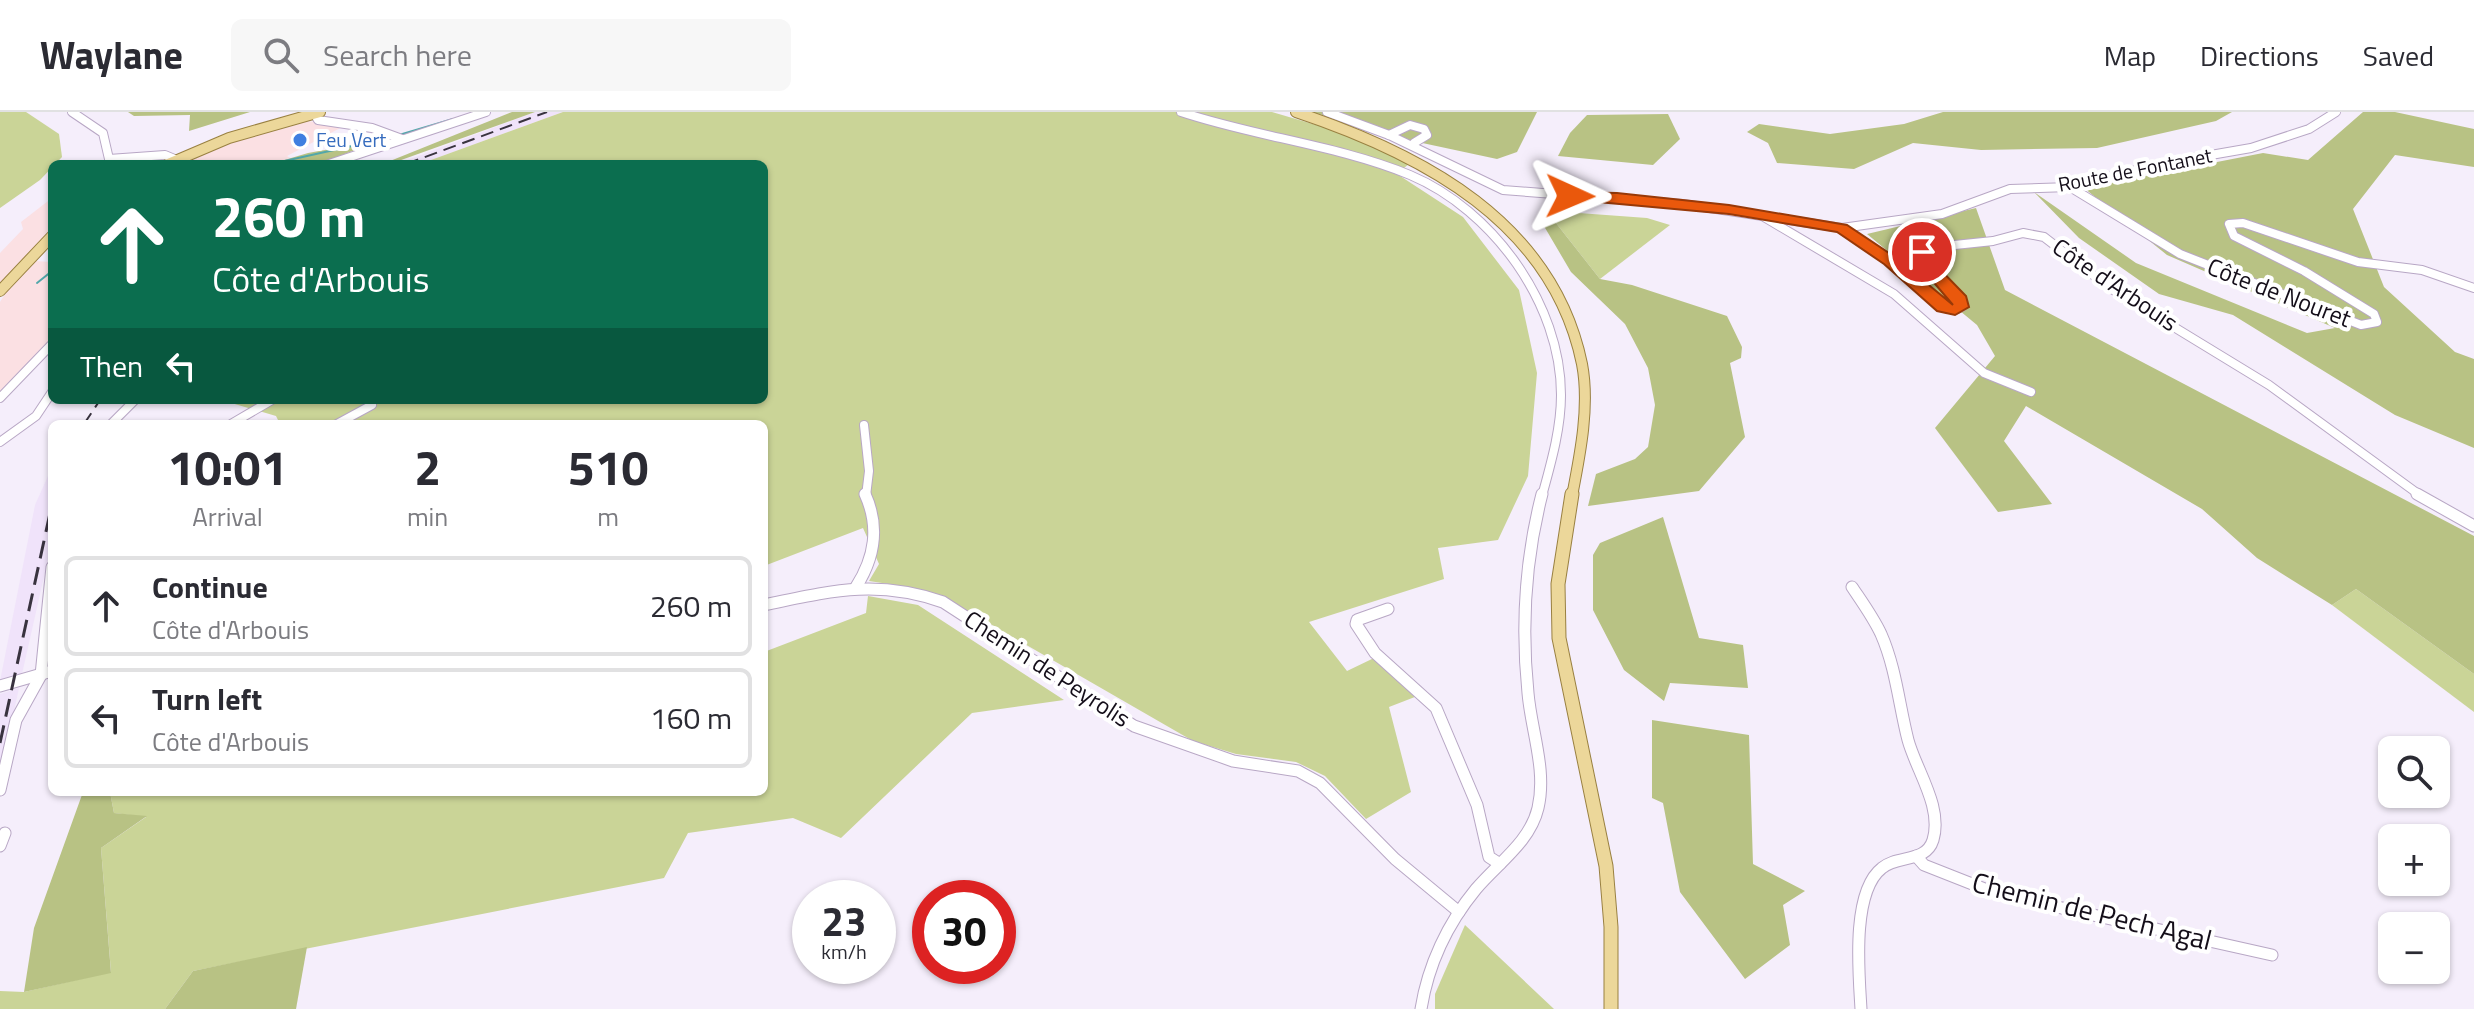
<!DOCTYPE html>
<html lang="en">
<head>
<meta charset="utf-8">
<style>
  :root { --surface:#fff; --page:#f7f7f7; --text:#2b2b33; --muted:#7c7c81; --line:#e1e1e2 }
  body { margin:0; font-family:"Titillium Web",sans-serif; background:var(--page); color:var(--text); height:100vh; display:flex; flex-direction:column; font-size:30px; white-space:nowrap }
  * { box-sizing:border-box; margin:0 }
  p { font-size:26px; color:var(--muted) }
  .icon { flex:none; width:44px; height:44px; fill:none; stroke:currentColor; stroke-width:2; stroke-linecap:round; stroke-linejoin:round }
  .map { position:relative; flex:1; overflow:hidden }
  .details { position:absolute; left:48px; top:308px; width:720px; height:376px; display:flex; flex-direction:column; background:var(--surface); border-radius:12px; box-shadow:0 2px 6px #0004 }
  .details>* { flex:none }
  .hud { position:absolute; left:48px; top:48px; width:720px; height:244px; border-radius:12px; box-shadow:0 2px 6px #0004; background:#0b6e4f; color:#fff; overflow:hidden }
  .controls { position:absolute; left:2378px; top:624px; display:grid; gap:16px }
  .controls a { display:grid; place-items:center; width:72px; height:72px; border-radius:12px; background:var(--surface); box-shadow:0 2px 6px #0004; font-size:40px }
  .speed { position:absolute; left:792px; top:768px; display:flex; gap:16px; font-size:40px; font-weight:700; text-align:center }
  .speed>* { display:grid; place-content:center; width:104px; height:104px; border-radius:50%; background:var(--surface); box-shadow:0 2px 6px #0004; line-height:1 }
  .speed small { font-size:20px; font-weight:400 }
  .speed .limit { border:12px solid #d22; background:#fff; color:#111 }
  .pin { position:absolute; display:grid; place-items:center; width:68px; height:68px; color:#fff; margin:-34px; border:4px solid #fff; border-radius:50%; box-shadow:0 2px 8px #0007 }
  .me { position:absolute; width:88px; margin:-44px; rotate:91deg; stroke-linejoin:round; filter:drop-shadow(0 0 6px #0008) }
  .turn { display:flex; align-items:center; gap:28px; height:168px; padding:0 32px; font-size:36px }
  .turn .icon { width:104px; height:104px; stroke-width:2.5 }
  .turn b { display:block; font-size:56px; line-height:68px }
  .then { display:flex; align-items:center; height:76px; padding:0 32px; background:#0003; gap:16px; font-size:30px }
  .eta { display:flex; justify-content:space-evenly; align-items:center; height:136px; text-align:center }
  .eta b { font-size:48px; font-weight:700; line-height:56px }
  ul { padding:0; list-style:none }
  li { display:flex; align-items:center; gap:24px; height:100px; margin:0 16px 12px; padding:0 16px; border:4px solid var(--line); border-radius:12px }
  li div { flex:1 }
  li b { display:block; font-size:30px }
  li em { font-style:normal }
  header { display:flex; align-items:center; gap:48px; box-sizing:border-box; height:112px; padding:0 40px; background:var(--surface); border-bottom:2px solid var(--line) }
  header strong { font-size:38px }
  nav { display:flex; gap:44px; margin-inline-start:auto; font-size:28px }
  .search { width:560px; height:72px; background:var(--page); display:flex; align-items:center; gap:20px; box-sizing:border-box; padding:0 28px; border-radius:12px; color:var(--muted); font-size:30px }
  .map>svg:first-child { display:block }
  .commercial { fill:#fbe0e3 }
  .built { fill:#f0e3fa }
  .green { fill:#cad497 }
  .forest { fill:#b8c284 }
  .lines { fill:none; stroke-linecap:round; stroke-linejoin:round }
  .stream { stroke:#52a7aa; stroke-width:2 }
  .minor-far1-casing { stroke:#b8a7c5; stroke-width:10 }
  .minor-casing { stroke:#b8a7c5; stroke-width:13 }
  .major-far1-casing { stroke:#998041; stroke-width:12 }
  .major-casing { stroke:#998041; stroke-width:15 }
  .minor-far1 { stroke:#fff; stroke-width:8 }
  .minor { stroke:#fff; stroke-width:11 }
  .major-far1 { stroke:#ecd79a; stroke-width:10 }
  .major { stroke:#ecd79a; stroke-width:13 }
  .rail-far1 { stroke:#39333f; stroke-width:2; stroke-dasharray:13 7; stroke-linecap:butt }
  .rail { stroke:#39333f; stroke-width:3; stroke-dasharray:18 9; stroke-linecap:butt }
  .route { fill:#ea580c; stroke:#983908; stroke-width:2 }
  .shop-dot { fill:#3f7fe0; stroke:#fff; stroke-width:3 }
  .labels { text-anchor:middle; stroke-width:8; stroke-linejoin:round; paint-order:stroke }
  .far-shop-label { font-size:20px; fill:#366cbe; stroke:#fff; text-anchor:start }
  .far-street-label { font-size:20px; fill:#140e19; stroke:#fff }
  .street-label { font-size:24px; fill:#140e19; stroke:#fff }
  .near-street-label { font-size:28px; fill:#140e19; stroke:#fff }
</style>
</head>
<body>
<header>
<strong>Waylane</strong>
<div class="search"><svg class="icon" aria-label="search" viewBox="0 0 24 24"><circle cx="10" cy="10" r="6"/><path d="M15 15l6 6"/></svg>Search here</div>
<nav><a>Map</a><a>Directions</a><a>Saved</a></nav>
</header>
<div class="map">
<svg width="2474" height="897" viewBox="0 0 2474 897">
  <rect width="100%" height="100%" fill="#f5eefb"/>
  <!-- commercial -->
  <g class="commercial">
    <polygon points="307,9 346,13 287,44 290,46 271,52 174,52 256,22"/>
    <polygon points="52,86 52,130 34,149 52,150 52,229 0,282 0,190 10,174 0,174 0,141 23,117 21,110"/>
  </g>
  <!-- built -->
  <g class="built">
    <polygon points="535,0 563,0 420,52 397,52"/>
    <polygon points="52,355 52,429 22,562 0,569 35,393"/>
    <polygon points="19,576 12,608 0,653 0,582"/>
  </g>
  <!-- green -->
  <g class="green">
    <polygon points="0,0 26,0 59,22 62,45 40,68 0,96"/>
    <polygon points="563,0 1272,0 1340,20 1410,51 1397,62 1463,105 1519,178 1537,261 1528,364 1498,428 1438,436 1444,467 1309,510 1347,559 1374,546 1420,583 1389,595 1411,680 1366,707 1325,664 1296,650 1236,642 1193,629 945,486 915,476 869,469 879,452 863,416 764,454 764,312 280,312 276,304 221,288 764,288 764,52 420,52"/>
    <polygon points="1565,100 1647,106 1670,113 1600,167 1552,106"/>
    <polygon points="2356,477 2474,562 2474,600 2332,493"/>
    <polygon points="868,484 918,493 1064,588 972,601 841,726 793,706 688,721 664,766 193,859 165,897 0,897 0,879 24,880 111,860 101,736 146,705 114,701 110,680 764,680 764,540 866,501"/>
    <polygon points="1465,813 1554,897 1435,897 1435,882"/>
  </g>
  <!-- forest -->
  <g class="forest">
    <polygon points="128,0 250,0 189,19 190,3 134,4"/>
    <polygon points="512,0 535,0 390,52 390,49"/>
    <polygon points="1312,0 1537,0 1517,40 1497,47 1413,29"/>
    <polygon points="1943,0 2232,0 2216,9 2097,36 1981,38 1913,31 1854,57 1777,51 1768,31 1747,20 1759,12 1830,22 1904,12"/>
    <polygon points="2363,0 2395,0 2474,17 2474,55 2395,43 2353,97 2384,175 2455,240 2474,247 2474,336 2395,303 2233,203 2159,182 2079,126 2034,80 2136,151 2307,221 2335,216 2167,143 2084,76 2263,41 2308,48"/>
    <polygon points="1668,2 1680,27 1653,53 1558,44 1570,21 1587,3"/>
    <polygon points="380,28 320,52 271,52 308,41"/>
    <polygon points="1976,96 2005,178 2474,424 2474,562 2356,477 2332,493 2257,446 2202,397 2026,294 2004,329 2052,392 1998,400 1935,316 1995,244 1977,213 1867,122"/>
    <polygon points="1552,106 1600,167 1632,173 1727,204 1742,235 1741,246 1730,251 1745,325 1699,379 1588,394 1596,362 1635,347 1648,335 1655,293 1648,256 1625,212 1571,160 1541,109"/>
    <polygon points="1663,405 1699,526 1743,533 1748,576 1670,571 1664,589 1624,558 1593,498 1593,443 1600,431"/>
    <polygon points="1652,608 1749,623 1753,752 1805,779 1783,793 1790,833 1745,867 1680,780 1663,691 1652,686"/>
    <polygon points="83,680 110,680 114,701 147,704 101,736 111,861 24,880 34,816"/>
    <polygon points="307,835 296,897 165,897 193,859"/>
  </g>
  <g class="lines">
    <!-- stream -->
    <g class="stream">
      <polyline points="399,23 453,7"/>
      <polyline points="271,52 388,26"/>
      <polyline points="37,171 52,159"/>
    </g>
    <!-- minor-far1 casing -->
    <g class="minor-far1-casing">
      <g id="minor-far1">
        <polyline points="72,0 103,21 109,47 165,43 177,48"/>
        <path d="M1181 0C1256 25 1337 33 1410 63 1493 98 1561 192 1561 283 1561 317 1551 351 1542 384"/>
        <polyline points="1327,0 1389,23 1503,78 1683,92 1842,116 1942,102 2010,77 2070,75 2159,52 2251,36 2309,17 2336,0"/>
        <polyline points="314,1 318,8 372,16 402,27"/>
        <polyline points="1389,23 1410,13 1424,17 1427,23 1414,31"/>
        <polyline points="329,52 486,0"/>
        <polyline points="2070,75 2180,142 2361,213 2377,210 2374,202 2304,159 2234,124 2229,112 2243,111 2358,150 2422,158 2474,176"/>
        <polyline points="1764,105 1894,182 1984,261 2031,280"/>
        <polyline points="1842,116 1913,167 1942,195 1955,198 1962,195 1961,188 1920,146 1926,136 1993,129 2023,121 2044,125 2110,176 2269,273 2421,384"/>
        <polyline points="0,286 52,232"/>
        <polyline points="111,312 135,288"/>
        <polyline points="231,312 272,288"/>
        <polyline points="337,312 372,293"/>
        <polyline points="864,313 869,359 866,384"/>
        <polyline points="0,330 36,304 52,280"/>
      </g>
    </g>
    <!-- minor casing -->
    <g class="minor-casing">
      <g id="minor">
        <polyline points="2417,382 2474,414"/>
        <path d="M856 475C875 445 880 415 865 382"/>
        <path d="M1852 475C1862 490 1873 505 1881 522 1896 556 1899 593 1908 628 1916 658 1943 695 1933 728 1926 751 1897 743 1882 756 1851 780 1859 862 1861 897"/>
        <path d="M764 493C831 479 876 467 943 490L1134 614 1233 649 1298 659 1320 671 1395 747 1459 800"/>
        <polyline points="1388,497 1357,508 1356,512 1375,541 1436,596 1477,693 1489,745 1500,752"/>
        <polyline points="0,574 52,559"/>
        <polyline points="0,678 16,608 41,563 52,455"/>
        <polyline points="0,734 5,721"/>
        <polyline points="1916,744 1924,753 1995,781 2272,843"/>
        <path d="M1421 897C1428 853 1448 811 1476 777 1498 751 1530 730 1538 696 1547 658 1531 618 1528 581 1521 513 1525 448 1542 382"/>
      </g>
    </g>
    <!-- major-far1 casing -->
    <g class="major-far1-casing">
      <g id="major-far1">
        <path d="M1296 0C1422 42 1553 110 1582 252 1590 294 1580 343 1572 384"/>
        <polyline points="168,52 229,26 320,0"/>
        <polyline points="0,179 52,124"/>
      </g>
    </g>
    <!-- major casing -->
    <g class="major-casing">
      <polyline id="major" points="1572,382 1558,472 1559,526 1606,754 1611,815 1611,897"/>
    </g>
    <!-- minor-far1 -->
    <use href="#minor-far1" class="minor-far1"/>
    <!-- minor -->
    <use href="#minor" class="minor"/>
    <!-- major-far1 -->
    <use href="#major-far1" class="major-far1"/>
    <!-- major -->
    <use href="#major" class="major"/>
    <!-- rail-far1 -->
    <g class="rail-far1">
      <polyline points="406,52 547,0"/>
      <polyline points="84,312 100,288"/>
    </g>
    <!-- rail -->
    <polyline class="rail" points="0,631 52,392"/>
  </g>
  <!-- route -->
  <polygon class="route" points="1570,80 1617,81 1729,93 1847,113 1895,145 1953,193 1913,146 1916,137 1927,137 1928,145 1966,184 1969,195 1955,203 1937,199 1884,152 1837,120 1729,102 1565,87 1563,84"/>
  <!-- markers -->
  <circle class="shop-dot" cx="300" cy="28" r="8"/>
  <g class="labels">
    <!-- far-shop labels -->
    <g class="far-shop-label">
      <text x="316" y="35">Feu Vert</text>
    </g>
    <!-- far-street labels -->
    <g class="far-street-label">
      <text transform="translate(2135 58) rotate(-11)" y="7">Route de Fontanet</text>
    </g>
    <!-- street labels -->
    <g class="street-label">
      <text transform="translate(2115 173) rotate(34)" y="8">Côte d'Arbouis</text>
      <text transform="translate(2279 181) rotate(21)" y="8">Côte de Nouret</text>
      <text transform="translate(1047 557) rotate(33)" y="8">Chemin de Peyrolis</text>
    </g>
    <!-- near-street labels -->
    <g class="near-street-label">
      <text transform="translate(2092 799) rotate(14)" y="10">Chemin de Pech Agal</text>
    </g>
  </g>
</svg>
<div class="controls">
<a><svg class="icon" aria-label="search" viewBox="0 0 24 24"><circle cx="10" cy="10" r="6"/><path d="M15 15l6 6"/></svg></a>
<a>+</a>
<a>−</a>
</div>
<div class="speed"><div>23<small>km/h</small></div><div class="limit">30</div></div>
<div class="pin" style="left:1922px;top:140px;background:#d93025"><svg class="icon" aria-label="arrive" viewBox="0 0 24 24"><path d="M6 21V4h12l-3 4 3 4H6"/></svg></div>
<svg class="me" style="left:1570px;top:84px" viewBox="-20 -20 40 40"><path d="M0-17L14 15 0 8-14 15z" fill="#ea580c" stroke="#fff" stroke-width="4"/></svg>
<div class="hud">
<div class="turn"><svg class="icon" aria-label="ahead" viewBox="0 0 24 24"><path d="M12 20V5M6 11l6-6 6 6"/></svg><div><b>260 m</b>Côte d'Arbouis</div></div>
<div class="then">Then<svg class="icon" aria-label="left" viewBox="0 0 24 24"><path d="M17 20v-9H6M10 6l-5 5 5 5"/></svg></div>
</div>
<section class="details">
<div class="eta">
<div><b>10:01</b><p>Arrival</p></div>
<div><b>2</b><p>min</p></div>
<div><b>510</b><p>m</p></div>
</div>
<ul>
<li><svg class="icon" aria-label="ahead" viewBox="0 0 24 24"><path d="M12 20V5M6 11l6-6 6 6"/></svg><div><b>Continue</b><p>Côte d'Arbouis</p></div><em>260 m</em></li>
<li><svg class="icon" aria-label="left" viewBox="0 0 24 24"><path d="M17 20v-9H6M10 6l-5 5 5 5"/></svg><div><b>Turn left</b><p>Côte d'Arbouis</p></div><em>160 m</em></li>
</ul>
</section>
</div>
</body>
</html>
